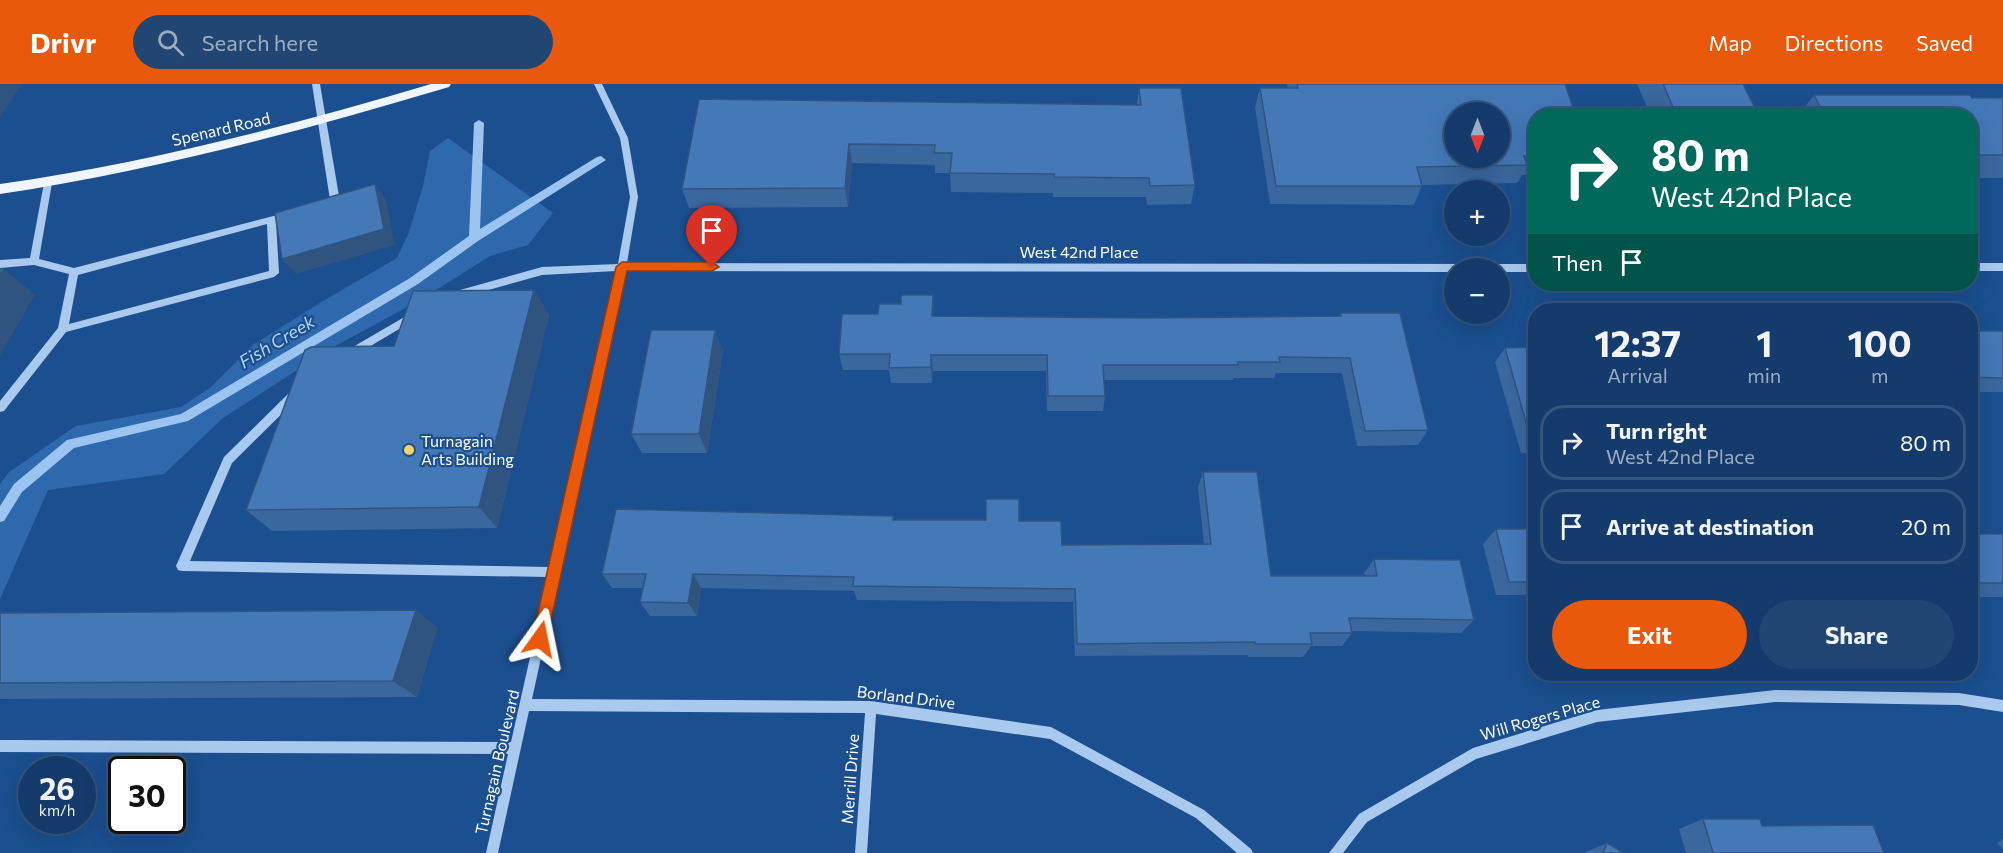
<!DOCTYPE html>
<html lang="en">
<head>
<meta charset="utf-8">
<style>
  :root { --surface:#143b6b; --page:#214673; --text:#f1f3f6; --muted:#9dadc1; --line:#33557e; --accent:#ea580c }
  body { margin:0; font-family:Commissioner,sans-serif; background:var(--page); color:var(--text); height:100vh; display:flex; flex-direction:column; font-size:22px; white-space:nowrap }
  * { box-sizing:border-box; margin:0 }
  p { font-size:20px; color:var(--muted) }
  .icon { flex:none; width:33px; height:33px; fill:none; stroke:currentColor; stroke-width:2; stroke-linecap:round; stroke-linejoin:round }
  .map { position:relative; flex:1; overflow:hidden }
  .drawer { position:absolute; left:1528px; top:219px; width:450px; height:378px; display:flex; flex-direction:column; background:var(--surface); border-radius:24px; box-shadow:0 6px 24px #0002,0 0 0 2px var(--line) }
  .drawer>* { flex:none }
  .guide { position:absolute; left:1528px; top:24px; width:450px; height:183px; border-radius:24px; box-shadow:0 6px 24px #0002,0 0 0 2px var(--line); background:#00695c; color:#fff; overflow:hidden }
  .needle { width:39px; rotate:180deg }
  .buttons { position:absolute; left:1444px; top:18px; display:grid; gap:12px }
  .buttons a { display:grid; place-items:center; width:66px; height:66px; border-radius:50%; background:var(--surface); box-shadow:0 6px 24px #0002,0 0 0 2px var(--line); font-size:30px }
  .speed { position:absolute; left:18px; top:672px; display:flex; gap:12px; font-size:30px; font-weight:700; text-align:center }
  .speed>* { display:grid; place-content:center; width:78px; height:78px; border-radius:50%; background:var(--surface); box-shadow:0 6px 24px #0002,0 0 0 2px var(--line); line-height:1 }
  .speed small { font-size:15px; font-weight:400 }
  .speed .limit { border:3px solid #111; border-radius:9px; background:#fff; color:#111 }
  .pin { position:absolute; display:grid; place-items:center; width:51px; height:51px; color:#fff; margin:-62px -26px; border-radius:50% 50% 50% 0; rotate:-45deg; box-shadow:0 0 6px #0007 }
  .pin .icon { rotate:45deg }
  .me { position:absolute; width:66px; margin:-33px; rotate:12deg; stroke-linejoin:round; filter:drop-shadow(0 0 4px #0008) }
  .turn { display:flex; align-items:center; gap:21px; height:126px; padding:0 24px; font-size:27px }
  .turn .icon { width:78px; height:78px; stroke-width:2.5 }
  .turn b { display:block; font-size:42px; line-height:51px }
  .then { display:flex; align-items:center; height:57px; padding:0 24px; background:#0003; gap:12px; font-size:22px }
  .eta { display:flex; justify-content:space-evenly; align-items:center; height:102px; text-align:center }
  .eta b { font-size:36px; font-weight:700; line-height:42px }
  .primary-button { display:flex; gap:12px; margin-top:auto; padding:12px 24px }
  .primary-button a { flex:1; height:69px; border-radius:36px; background:var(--accent); color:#fff; font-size:24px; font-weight:700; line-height:69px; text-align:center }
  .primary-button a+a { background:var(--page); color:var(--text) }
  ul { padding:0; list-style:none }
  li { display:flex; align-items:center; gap:18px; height:75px; margin:0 12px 9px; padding:0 12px; border:3px solid var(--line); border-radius:24px }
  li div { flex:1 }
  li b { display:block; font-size:22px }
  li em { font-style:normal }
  header { display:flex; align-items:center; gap:36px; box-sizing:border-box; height:84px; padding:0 30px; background:var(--accent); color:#fff }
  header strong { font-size:28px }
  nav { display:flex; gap:33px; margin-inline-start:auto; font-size:21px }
  .search { width:420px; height:54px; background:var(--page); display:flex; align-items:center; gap:15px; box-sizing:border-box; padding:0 21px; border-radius:33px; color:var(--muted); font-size:22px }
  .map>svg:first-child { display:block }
  .green { fill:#2e69ad }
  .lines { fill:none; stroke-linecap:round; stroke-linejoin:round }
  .stream { fill:#9cc4f0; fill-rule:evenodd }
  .minor { fill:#a9c9ee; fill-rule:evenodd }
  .major { fill:#f0f6ff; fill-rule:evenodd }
  .wall { fill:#3a679d }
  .shaded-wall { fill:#305480 }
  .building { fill:#4478b7; stroke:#305480; stroke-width:1.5; fill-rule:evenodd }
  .route { fill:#ea580c; stroke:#983908; stroke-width:1.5 }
  .poi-dot { fill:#ffd166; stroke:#1b4f8f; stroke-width:2 }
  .labels { text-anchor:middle; stroke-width:4.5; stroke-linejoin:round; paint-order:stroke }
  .street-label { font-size:16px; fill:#fff; stroke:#1b4f8f }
  .poi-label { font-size:16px; fill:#fff; stroke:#1b4f8f; text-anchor:start }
  .water-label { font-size:18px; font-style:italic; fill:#b5d3f5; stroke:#1b4f8f }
</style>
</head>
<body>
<header>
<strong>Drivr</strong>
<div class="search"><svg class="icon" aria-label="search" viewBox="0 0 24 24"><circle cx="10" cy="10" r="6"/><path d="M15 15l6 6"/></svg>Search here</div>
<nav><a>Map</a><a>Directions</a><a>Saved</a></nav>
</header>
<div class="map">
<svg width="2003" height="769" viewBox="0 0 2003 769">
  <rect width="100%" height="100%" fill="#1b4f8f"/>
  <!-- green -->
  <polygon class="green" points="448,54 553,129 528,161 490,172 422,215 328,266 223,334 164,390 48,406 0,515 0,400 9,388 76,342 181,323 210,304 253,261 323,217 397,174 409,148 423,102 430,67"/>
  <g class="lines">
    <!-- stream -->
    <polygon class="stream" points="479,36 484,39 480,145 597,73 601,72 606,76 478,157 418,200 188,337 74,364 22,408 4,437 0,438 0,422 14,400 67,356 181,330 410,194 469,152 474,39"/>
    <!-- minor -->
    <g class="minor">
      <polygon points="312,0 320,0 340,118 338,120 330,123 325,120 330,116"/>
      <polygon points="594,0 602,0 628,54 638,113 627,179 1536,180 1536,188 1500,188 1500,184 1455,184 1455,188 626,187 532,615 871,617 1051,643 1204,726 1251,765 1253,769 1237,769 1196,734 1050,655 876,630 867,769 855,769 865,629 529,627 498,769 486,769 508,670 0,668 0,656 511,658 548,493 182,487 178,486 176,482 224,373 290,308 298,308 299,311 298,314 232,379 190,477 550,483 616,187 542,191 460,214 455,210 460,206 542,183 618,180 630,113 620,54"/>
      <path d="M48 96 52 99 39 175 74 184 289 128 294 131 292 133 276 138 279 189 274 193 66 248 4 327 0 328V317L58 244 69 190 34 181 0 184V176L30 174 44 99ZM267 140 269 187 69 240 78 191Z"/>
      <rect x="1971" y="179" width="32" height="8"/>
      <polygon points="413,228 416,229 418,232 416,235 352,273 346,273 344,270 346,267"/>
      <polygon points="1775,606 1959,609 2003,616 2003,628 1959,621 1775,618 1597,638 1476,675 1367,738 1343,769 1329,769 1359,730 1473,664 1597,626"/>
    </g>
    <!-- major -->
    <path class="major" d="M431 0H451L449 3C301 47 153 87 0 110V100C147 79 289 42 431 0Z"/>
  </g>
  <!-- wall -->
  <g class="wall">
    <polygon points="1287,0 1565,0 1536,32 1536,91 1522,91 1517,99 1422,101 1414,121 1270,120 1255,23 1260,4 1288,4"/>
    <polygon points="1637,0 1743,0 1759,32 1651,32"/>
    <polygon points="1139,4 1195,101 1191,120 1147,121 1146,113 1053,113 1053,109 951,108 950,89 935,89 935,81 852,79 848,123 689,124 682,105 699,15 1137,21"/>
    <polygon points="1814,11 2003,14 2003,94 1971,94 1971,32 1798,32"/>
    <polygon points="534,206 549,231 497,444 272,447 246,426 394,262"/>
    <polygon points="933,211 934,232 1146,234 1339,232 1341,229 1428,346 1418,361 1357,362 1342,289 1276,289 1274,294 1234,294 1233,296 1104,296 1105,312 1103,327 1047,327 1046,287 933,287 932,299 891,299 889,286 843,286 839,270 901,220"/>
    <rect x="1971" y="247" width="32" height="61"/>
    <polygon points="1536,263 1536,369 1521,369 1495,278 1505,264"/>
    <polygon points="723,266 707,369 642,369 631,350"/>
    <polygon points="1203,388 1271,492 1365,492 1364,489 1374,475 1474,536 1461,549 1351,547 1352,549 1342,562 1311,562 1303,573 1248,573 1248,571 1075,572 1073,518 857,516 854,507 701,504 697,532 650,532 640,518 643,504 612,504 602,490 893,432 894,436 1019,437 1062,461 1204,460 1198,403"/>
    <polygon points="1496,445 1536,445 1536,511 1496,511 1483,460"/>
    <rect x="1971" y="450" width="32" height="63"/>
    <polygon points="416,526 437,544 417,613 0,615 0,529"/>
    <polygon points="1703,735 1762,742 1884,769 1686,769 1679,745"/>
    <polygon points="2003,755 2003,765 1997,759"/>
    <polygon points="1607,759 1624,769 1586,769 1586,768"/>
  </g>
  <!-- shaded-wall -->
  <g class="shaded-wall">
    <polygon points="0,0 22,0 0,34"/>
    <polygon points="849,60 852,79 848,123 845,104"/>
    <polygon points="375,100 386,116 395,161 296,190 282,175"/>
    <polygon points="4,185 35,211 0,271 0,191"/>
    <polygon points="534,206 549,231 497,444 479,423"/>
    <polygon points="933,211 934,228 934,248 932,232"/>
    <polygon points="715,246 723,266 707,369 699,350"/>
    <polygon points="931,271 933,287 932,299 931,283"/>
    <polygon points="693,490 701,504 697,532 688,519"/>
    <polygon points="416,526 437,544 417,613 393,597"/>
  </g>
  <!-- building -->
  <g class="building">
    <path d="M1297 0H1565L1576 32H1536V73L1524 72 1527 81 1417 83 1422 102H1276L1260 4H1298ZM1455 28H1500V74H1455Z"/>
    <polygon points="1663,0 1743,0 1759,32 1677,32"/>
    <polygon points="1139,4 1181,4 1195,101 1150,102 1149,94 1054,93 1054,90 950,89 952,69 934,69 935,61 849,60 845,104 682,105 699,15 1141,21"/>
    <polygon points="1814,11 1970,11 1972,14 2003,14 2003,71 1971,71 1971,32 1825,32"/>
    <polygon points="375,100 384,145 282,175 275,129"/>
    <polygon points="0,185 4,185 0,191"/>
    <polygon points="534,206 479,423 246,426 305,266 311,263 394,262 413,207"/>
    <polygon points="901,211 933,211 932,232 1146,234 1341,232 1341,229 1400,229 1428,346 1365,347 1350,274 1279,273 1280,278 1238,278 1238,281 1103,281 1105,312 1048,312 1047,271 931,271 931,283 889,284 890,270 839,270 842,230 878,230 879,220 901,220"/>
    <polygon points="651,246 715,246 699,350 631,350"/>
    <polygon points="1971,247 2003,247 2003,294 1971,293"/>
    <polygon points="1536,263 1536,356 1531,356 1505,264"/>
    <polygon points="1203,388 1257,388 1271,492 1377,492 1374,475 1460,476 1474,536 1349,534 1352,549 1310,549 1312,560 1255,560 1255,558 1077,560 1075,505 853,502 854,493 693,490 688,519 640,518 646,490 602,490 616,425 893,432 893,436 986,436 986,415 1019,415 1019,437 1061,437 1062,461 1211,460"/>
    <polygon points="1496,445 1536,445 1536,498 1509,498"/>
    <rect x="1971" y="450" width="32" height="49"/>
    <polygon points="416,526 393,597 0,599 0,529"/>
    <polygon points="1703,735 1760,735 1762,742 1873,741 1884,769 1713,769"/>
    <polygon points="1607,759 1624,769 1603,769"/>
  </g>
  <!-- route -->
  <polygon class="route" points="622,178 712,178 719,183 712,187 627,187 547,555 545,560 540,562 534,560 532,555 616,183"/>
  <!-- markers -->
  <circle class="poi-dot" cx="409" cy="366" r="6"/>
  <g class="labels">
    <!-- street labels -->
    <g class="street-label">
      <text transform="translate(221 45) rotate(-13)" y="6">Spenard Road</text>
      <text x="1079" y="174">West 42nd Place</text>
      <text transform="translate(906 613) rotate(7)" y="6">Borland Drive</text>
      <text transform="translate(1540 634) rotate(-16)" y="6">Will Rogers Place</text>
      <text transform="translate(497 678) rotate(-77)" y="6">Turnagain Boulevard</text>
      <text transform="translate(850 695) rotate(-86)" y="6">Merrill Drive</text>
    </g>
    <!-- poi labels -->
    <g class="poi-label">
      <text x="421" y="363">Turnagain<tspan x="421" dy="18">Arts Building</tspan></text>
    </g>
    <!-- water labels -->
    <g class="water-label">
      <text transform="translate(277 258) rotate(-31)" y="6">Fish Creek</text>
    </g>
  </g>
</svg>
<div class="buttons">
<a><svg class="needle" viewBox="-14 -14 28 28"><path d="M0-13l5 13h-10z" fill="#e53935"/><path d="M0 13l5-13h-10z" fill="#9dadc1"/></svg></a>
<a>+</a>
<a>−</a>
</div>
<div class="speed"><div>26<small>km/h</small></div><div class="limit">30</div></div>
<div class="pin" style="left:712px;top:183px;background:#d93025"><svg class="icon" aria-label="arrive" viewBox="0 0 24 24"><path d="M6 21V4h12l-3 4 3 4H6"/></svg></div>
<svg class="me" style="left:540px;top:555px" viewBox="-20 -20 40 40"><path d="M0-17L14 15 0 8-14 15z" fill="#ea580c" stroke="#fff" stroke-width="4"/></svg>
<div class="guide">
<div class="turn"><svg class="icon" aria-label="right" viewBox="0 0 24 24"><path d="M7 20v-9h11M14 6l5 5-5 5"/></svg><div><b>80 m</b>West 42nd Place</div></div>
<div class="then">Then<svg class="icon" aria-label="arrive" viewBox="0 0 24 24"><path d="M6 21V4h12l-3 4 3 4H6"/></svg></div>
</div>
<section class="drawer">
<div class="eta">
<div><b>12:37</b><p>Arrival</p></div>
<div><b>1</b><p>min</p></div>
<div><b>100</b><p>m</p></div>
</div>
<ul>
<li><svg class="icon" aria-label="right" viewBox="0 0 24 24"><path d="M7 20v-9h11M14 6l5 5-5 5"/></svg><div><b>Turn right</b><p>West 42nd Place</p></div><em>80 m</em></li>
<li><svg class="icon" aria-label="arrive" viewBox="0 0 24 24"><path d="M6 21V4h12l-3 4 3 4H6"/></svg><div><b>Arrive at destination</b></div><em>20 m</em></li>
</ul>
<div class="primary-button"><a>Exit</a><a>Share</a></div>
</section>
</div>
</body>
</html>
